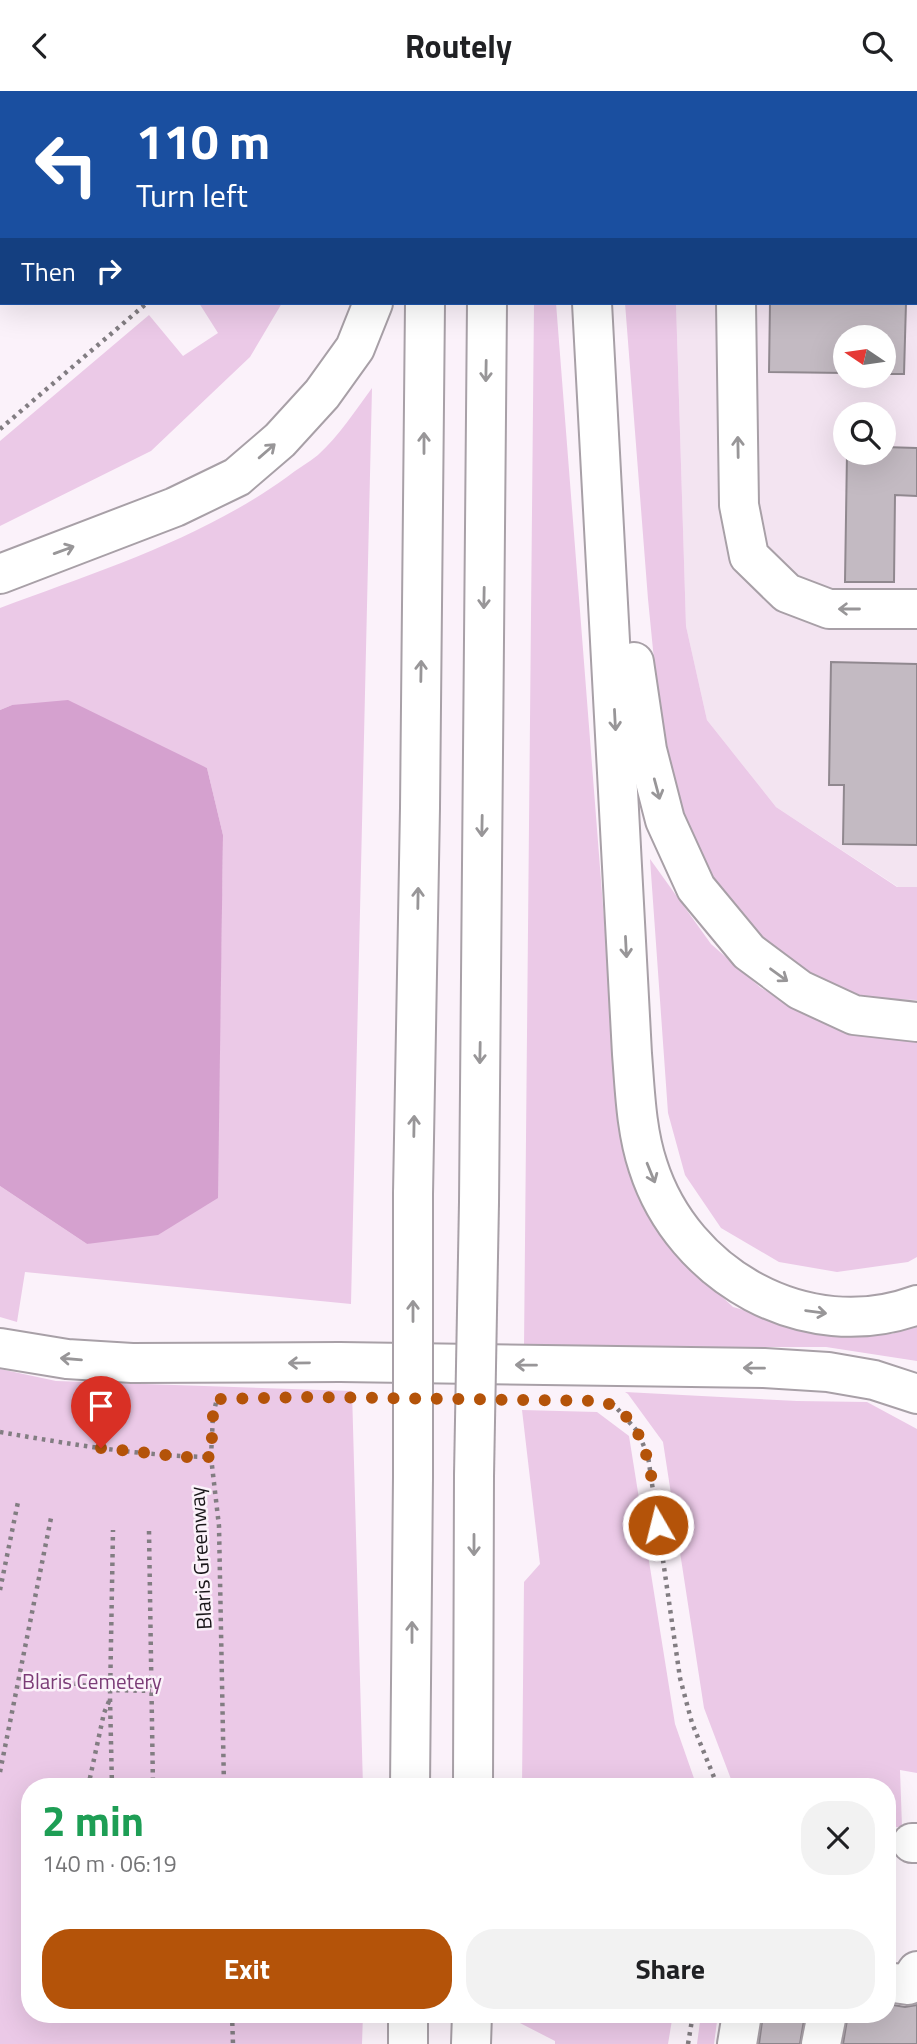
<!DOCTYPE html>
<html lang="en">
<head>
<meta charset="utf-8">
<style>
  :root { --surface:#fff; --page:#f2f2f2; --text:#202124; --muted:#757577; --accent:#b45309 }
  body { margin:0; font-family:"Titillium Web",sans-serif; background:var(--page); color:var(--text); height:100vh; display:flex; flex-direction:column; font-size:26px; white-space:nowrap }
  * { box-sizing:border-box; margin:0 }
  p { font-size:23px; color:var(--muted) }
  .icon { flex:none; width:38px; height:38px; fill:none; stroke:currentColor; stroke-width:2; stroke-linecap:round; stroke-linejoin:round }
  .map { position:relative; flex:1; overflow:hidden }
  .sheet { position:absolute; left:21px; top:1687px; width:875px; height:245px; display:flex; flex-direction:column; background:var(--surface); border-radius:28px; box-shadow:0 7px 28px #0002 }
  .sheet>* { flex:none }
  .top-card { position:absolute; left:0px; top:0px; width:917px; height:214px; box-shadow:0 7px 28px #0002; background:#1a4fa0; color:#fff; overflow:hidden }
  .needle { width:46px; rotate:283deg }
  .tools { position:absolute; left:833px; top:234px; display:grid; gap:14px }
  .tools a { display:grid; place-items:center; width:63px; height:63px; border-radius:50%; background:var(--surface); box-shadow:0 7px 28px #0002; font-size:35px }
  .pin { position:absolute; display:grid; place-items:center; width:60px; height:60px; color:#fff; margin:-72px -30px; border-radius:50% 50% 50% 0; rotate:-45deg; box-shadow:0 0 7px #0007 }
  .pin .icon { rotate:45deg }
  .me { position:absolute; width:77px; margin:-38px; rotate:352deg; stroke-linejoin:round; filter:drop-shadow(0 0 5px #0008) }
  .turn { display:flex; align-items:center; gap:24px; height:147px; padding:0 21px; font-size:32px }
  .turn .icon { width:91px; height:91px; stroke-width:2.5 }
  .turn b { display:block; font-size:49px; line-height:60px }
  .then { display:flex; align-items:center; height:66px; padding:0 21px; background:#0003; gap:14px; font-size:26px }
  .round { display:grid; place-items:center; flex:none; width:74px; height:74px; border-radius:28px; background:var(--page) }
  .head { display:flex; align-items:center; justify-content:space-between; height:119px; padding:0 21px }
  h1 { font-size:42px; font-weight:700; line-height:52px; color:#1e9e55 }
  .primary-button { display:flex; gap:14px; margin-top:auto; padding:14px 21px }
  .primary-button a { flex:1; height:80px; border-radius:28px; background:var(--accent); color:#fff; font-size:28px; font-weight:700; line-height:80px; text-align:center }
  .primary-button a+a { background:var(--page); color:var(--text) }
  header { display:flex; justify-content:space-between; align-items:center; height:91px; padding:0 21px; background:var(--surface); font-size:32px; font-weight:700 }
  .map>svg:first-child { display:block }
  .built { fill:#f3e4f1; fill-rule:evenodd }
  .green { fill:#ebc9e7 }
  .forest { fill:#d5a1cf }
  .building { fill:#c3bac2; stroke:#90888f; stroke-width:2 }
  .lines { fill:none; stroke-linecap:round; stroke-linejoin:round }
  .minor-casing { stroke:#a8a0a7; stroke-width:42 }
  .highway-casing { stroke:#a8a0a7; stroke-width:42 }
  .path { stroke:#827d82; stroke-width:4.5; stroke-dasharray:3.5 5; stroke-linecap:butt }
  .minor { stroke:#fff; stroke-width:38 }
  .highway { stroke:#fff; stroke-width:38 }
  .highway-bridge-casing { stroke:#a8a0a7; stroke-width:42; stroke-linecap:butt }
  .highway-bridge { stroke:#fff; stroke-width:38 }
  .oneway { stroke:#989698 }
  .route { stroke:#b45309; stroke-width:12; stroke-dasharray:0 21.6 }
  .labels { text-anchor:middle; stroke-width:5; stroke-linejoin:round; paint-order:stroke }
  .street-label { font-size:21px; fill:#191619; stroke:#fbf2fa }
  .park-label { font-size:21px; fill:#7b3c77; stroke:#fbf2fa }
</style>
</head>
<body>
<header><svg class="icon" aria-label="back" viewBox="0 0 24 24"><path d="M15 5l-7 7 7 7"/></svg>Routely<svg class="icon" aria-label="search" viewBox="0 0 24 24"><circle cx="10" cy="10" r="6"/><path d="M15 15l6 6"/></svg></header>
<div class="map">
<svg width="917" height="1953" viewBox="0 0 917 1953">
  <rect width="100%" height="100%" fill="#fbf2fa"/>
  <!-- built -->
  <path class="built" d="M669 0H917V796H898L776 716 707 629 686 535 676 212H915V2ZM845 247H884V285H845ZM845 324H884V362H845Z"/>
  <!-- green -->
  <g class="green">
    <polygon points="199,212 282,212 250,266 151,360 0,435 0,350 149,224 183,265 218,242"/>
    <polygon points="534,212 556,212 603,815 624,1057 666,1153 733,1216 815,1239 892,1243 917,1232 917,1270 826,1256 524,1256"/>
    <polygon points="625,212 676,212 686,535 707,629 776,716 897,796 917,796 917,909 860,907 788,872 720,804 681,725 661,640 648,508"/>
    <path d="M372 297 351 1213 25 1181 17 1231 0 1226V1095L87 1153 217 1107 223 744 207 677 12 614 0 619V517C99 480 201 448 287 386 297 378 308 372 318 364 339 345 355 320 372 297Z"/>
    <polygon points="650,768 711,853 761,897 836,937 917,948 917,1166 908,1171 837,1181 779,1171 721,1137 685,1084 668,1022"/>
    <polygon points="0,1278 56,1290 352,1300 363,1696 30,1696 30,1923 363,1923 362,1953 0,1953"/>
    <polygon points="625,1301 797,1310 867,1311 917,1338 917,1682 900,1679 902,1736 887,1736 887,1696 734,1696 704,1617 663,1351 628,1303"/>
    <polygon points="522,1319 597,1321 629,1345 675,1633 697,1696 522,1696 524,1491 540,1473"/>
    <polygon points="519,1923 673,1923 668,1953 555,1953 555,1950 518,1931"/>
    <polygon points="701,1923 718,1923 714,1953 697,1953"/>
  </g>
  <!-- forest -->
  <polygon class="forest" points="68,609 207,677 223,744 218,1107 158,1144 87,1153 0,1095 0,619 12,614"/>
  <!-- building -->
  <g class="building">
    <polygon points="770,212 906,212 904,283 884,283 884,247 845,247 845,282 769,281"/>
    <polygon points="884,356 917,357 917,405 895,404 894,491 845,491 847,362 884,362"/>
    <polygon points="831,571 917,573 917,754 843,753 844,694 829,694"/>
    <polygon points="887,1913 905,1916 917,1914 917,1953 843,1953 848,1923 887,1923"/>
    <polygon points="763,1923 805,1923 800,1953 759,1953"/>
  </g>
  <g class="lines">
    <!-- minor casing -->
    <g class="minor-casing">
      <g id="minor">
        <polyline points="87,2 88,0"/>
        <polyline points="915,86 917,88"/>
        <polyline points="0,113 2,112"/>
        <polyline points="736,212 739,414 749,465 787,502 829,518 917,518"/>
        <polyline points="912,1752 917,1752"/>
        <polyline points="887,1891 908,1894 917,1880"/>
        <polyline points="737,1953 742,1923"/>
        <polyline points="821,1953 827,1923"/>
      </g>
    </g>
    <!-- highway casing -->
    <g class="highway-casing">
      <g id="highway">
        <polyline points="579,0 579,2"/>
        <polyline points="402,2 402,0"/>
        <polyline points="489,2 489,0"/>
        <path d="M592 212 632 963C635 1000 636 1039 648 1075 683 1185 806 1255 917 1214"/>
        <polyline points="0,483 175,416 237,386 280,349 322,303 355,257 373,212"/>
        <polyline points="634,571 647,659 665,729 696,797 749,861 800,899 854,924 917,931"/>
        <polyline points="413,1103 420,717 425,212"/>
        <polyline points="479,1111 487,212"/>
        <polyline points="0,1257 67,1268 132,1272 340,1271 764,1277 828,1281 874,1289 917,1303"/>
        <polyline points="410,1696 413,1386"/>
        <polyline points="473,1696 474,1385"/>
        <polyline points="408,1953 408,1923"/>
        <polyline points="471,1953 472,1923"/>
      </g>
    </g>
    <!-- path -->
    <g class="path">
      <polyline points="237,2 238,0"/>
      <polyline points="0,338 147,212"/>
      <polyline points="611,1313 614,1314 638,1341 648,1365 680,1587 692,1632 718,1696"/>
      <path d="M0 1341C69 1353 140 1365 211 1366L219 1435 224 1696"/>
      <polyline points="211,1366 213,1324 217,1308"/>
      <polyline points="149,1440 153,1696"/>
      <polyline points="0,1499 18,1411"/>
      <polyline points="66,1591 110,1599 151,1600"/>
      <polyline points="0,1681 51,1427"/>
      <polyline points="88,1696 104,1622 110,1608"/>
      <polyline points="112,1696 110,1607 113,1439"/>
      <polyline points="232,1923 233,1953"/>
      <polyline points="688,1953 693,1923"/>
    </g>
    <!-- minor -->
    <use href="#minor" class="minor"/>
    <!-- highway -->
    <use href="#highway" class="highway"/>
    <!-- highway-bridge casing -->
    <g class="highway-bridge-casing">
      <g id="highway-bridge">
        <polyline points="474,1385 479,1111"/>
        <polyline points="413,1386 413,1103"/>
      </g>
    </g>
    <!-- highway-bridge -->
    <use href="#highway-bridge" class="highway-bridge"/>
  </g>
  <!-- one-way arrows -->
  <defs><path id="oneway-shaft" d="M-6 0H5M1.5-3L5.5 0L1.5 3" fill="none" stroke-width="1.6" stroke-linecap="round" stroke-linejoin="round" transform="scale(1.75)"/></defs>
  <g class="oneway">
    <use href="#oneway-shaft" transform="translate(486 280) rotate(91)"/>
    <use href="#oneway-shaft" transform="translate(424 352) rotate(-90)"/>
    <use href="#oneway-shaft" transform="translate(738 356) rotate(-91)"/>
    <use href="#oneway-shaft" transform="translate(267 360) rotate(-41)"/>
    <use href="#oneway-shaft" transform="translate(64 459) rotate(-20)"/>
    <use href="#oneway-shaft" transform="translate(484 507) rotate(91)"/>
    <use href="#oneway-shaft" transform="translate(849 518) rotate(180)"/>
    <use href="#oneway-shaft" transform="translate(421 580) rotate(-89)"/>
    <use href="#oneway-shaft" transform="translate(615 629) rotate(87)"/>
    <use href="#oneway-shaft" transform="translate(657 698) rotate(75)"/>
    <use href="#oneway-shaft" transform="translate(482 735) rotate(91)"/>
    <use href="#oneway-shaft" transform="translate(418 807) rotate(-89)"/>
    <use href="#oneway-shaft" transform="translate(626 856) rotate(87)"/>
    <use href="#oneway-shaft" transform="translate(779 884) rotate(36)"/>
    <use href="#oneway-shaft" transform="translate(480 962) rotate(91)"/>
    <use href="#oneway-shaft" transform="translate(414 1035) rotate(-89)"/>
    <use href="#oneway-shaft" transform="translate(651 1082) rotate(68)"/>
    <use href="#oneway-shaft" transform="translate(413 1220) rotate(-90)"/>
    <use href="#oneway-shaft" transform="translate(816 1221) rotate(8)"/>
    <use href="#oneway-shaft" transform="translate(71 1268) rotate(-175)"/>
    <use href="#oneway-shaft" transform="translate(299 1272) rotate(179)"/>
    <use href="#oneway-shaft" transform="translate(526 1274) rotate(-179)"/>
    <use href="#oneway-shaft" transform="translate(754 1277) rotate(-179)"/>
    <use href="#oneway-shaft" transform="translate(474 1454) rotate(90)"/>
    <use href="#oneway-shaft" transform="translate(412 1541) rotate(-90)"/>
  </g>
  <g class="lines">
    <!-- route -->
    <path class="route" d="M101 1357 185 1366H211L213 1324 217 1308 309 1306 601 1310C650 1325 652 1392 658 1434"/>
  </g>
  <g class="labels">
    <!-- street labels -->
    <g class="street-label">
      <text transform="translate(201 1467) rotate(-93)" y="7">Blaris Greenway</text>
    </g>
    <!-- park labels -->
    <g class="park-label">
      <text x="92" y="1598">Blaris Cemetery</text>
    </g>
  </g>
</svg>
<div class="tools">
<a><svg class="needle" viewBox="-14 -14 28 28"><path d="M0-13l5 13h-10z" fill="#e53935"/><path d="M0 13l5-13h-10z" fill="#757577"/></svg></a>
<a><svg class="icon" aria-label="search" viewBox="0 0 24 24"><circle cx="10" cy="10" r="6"/><path d="M15 15l6 6"/></svg></a>
</div>
<div class="pin" style="left:101px;top:1357px;background:#d93025"><svg class="icon" aria-label="arrive" viewBox="0 0 24 24"><path d="M6 21V4h12l-3 4 3 4H6"/></svg></div>
<svg class="me" style="left:658px;top:1434px" viewBox="-20 -20 40 40"><circle r="17" fill="#b45309" stroke="#fff" stroke-width="3"/><path d="M0-11L8 9 0 5-8 9z" fill="#fff"/></svg>
<div class="top-card">
<div class="turn"><svg class="icon" aria-label="left" viewBox="0 0 24 24"><path d="M17 20v-9H6M10 6l-5 5 5 5"/></svg><div><b>110 m</b>Turn left</div></div>
<div class="then">Then<svg class="icon" aria-label="right" viewBox="0 0 24 24"><path d="M7 20v-9h11M14 6l5 5-5 5"/></svg></div>
</div>
<section class="sheet">
<div class="head"><div><h1>2 min</h1><p>140 m · 06:19</p></div><a class="round"><svg class="icon" aria-label="close" viewBox="0 0 24 24"><path d="M6 6l12 12M18 6L6 18"/></svg></a></div>
<div class="primary-button"><a>Exit</a><a>Share</a></div>
</section>
</div>
</body>
</html>
